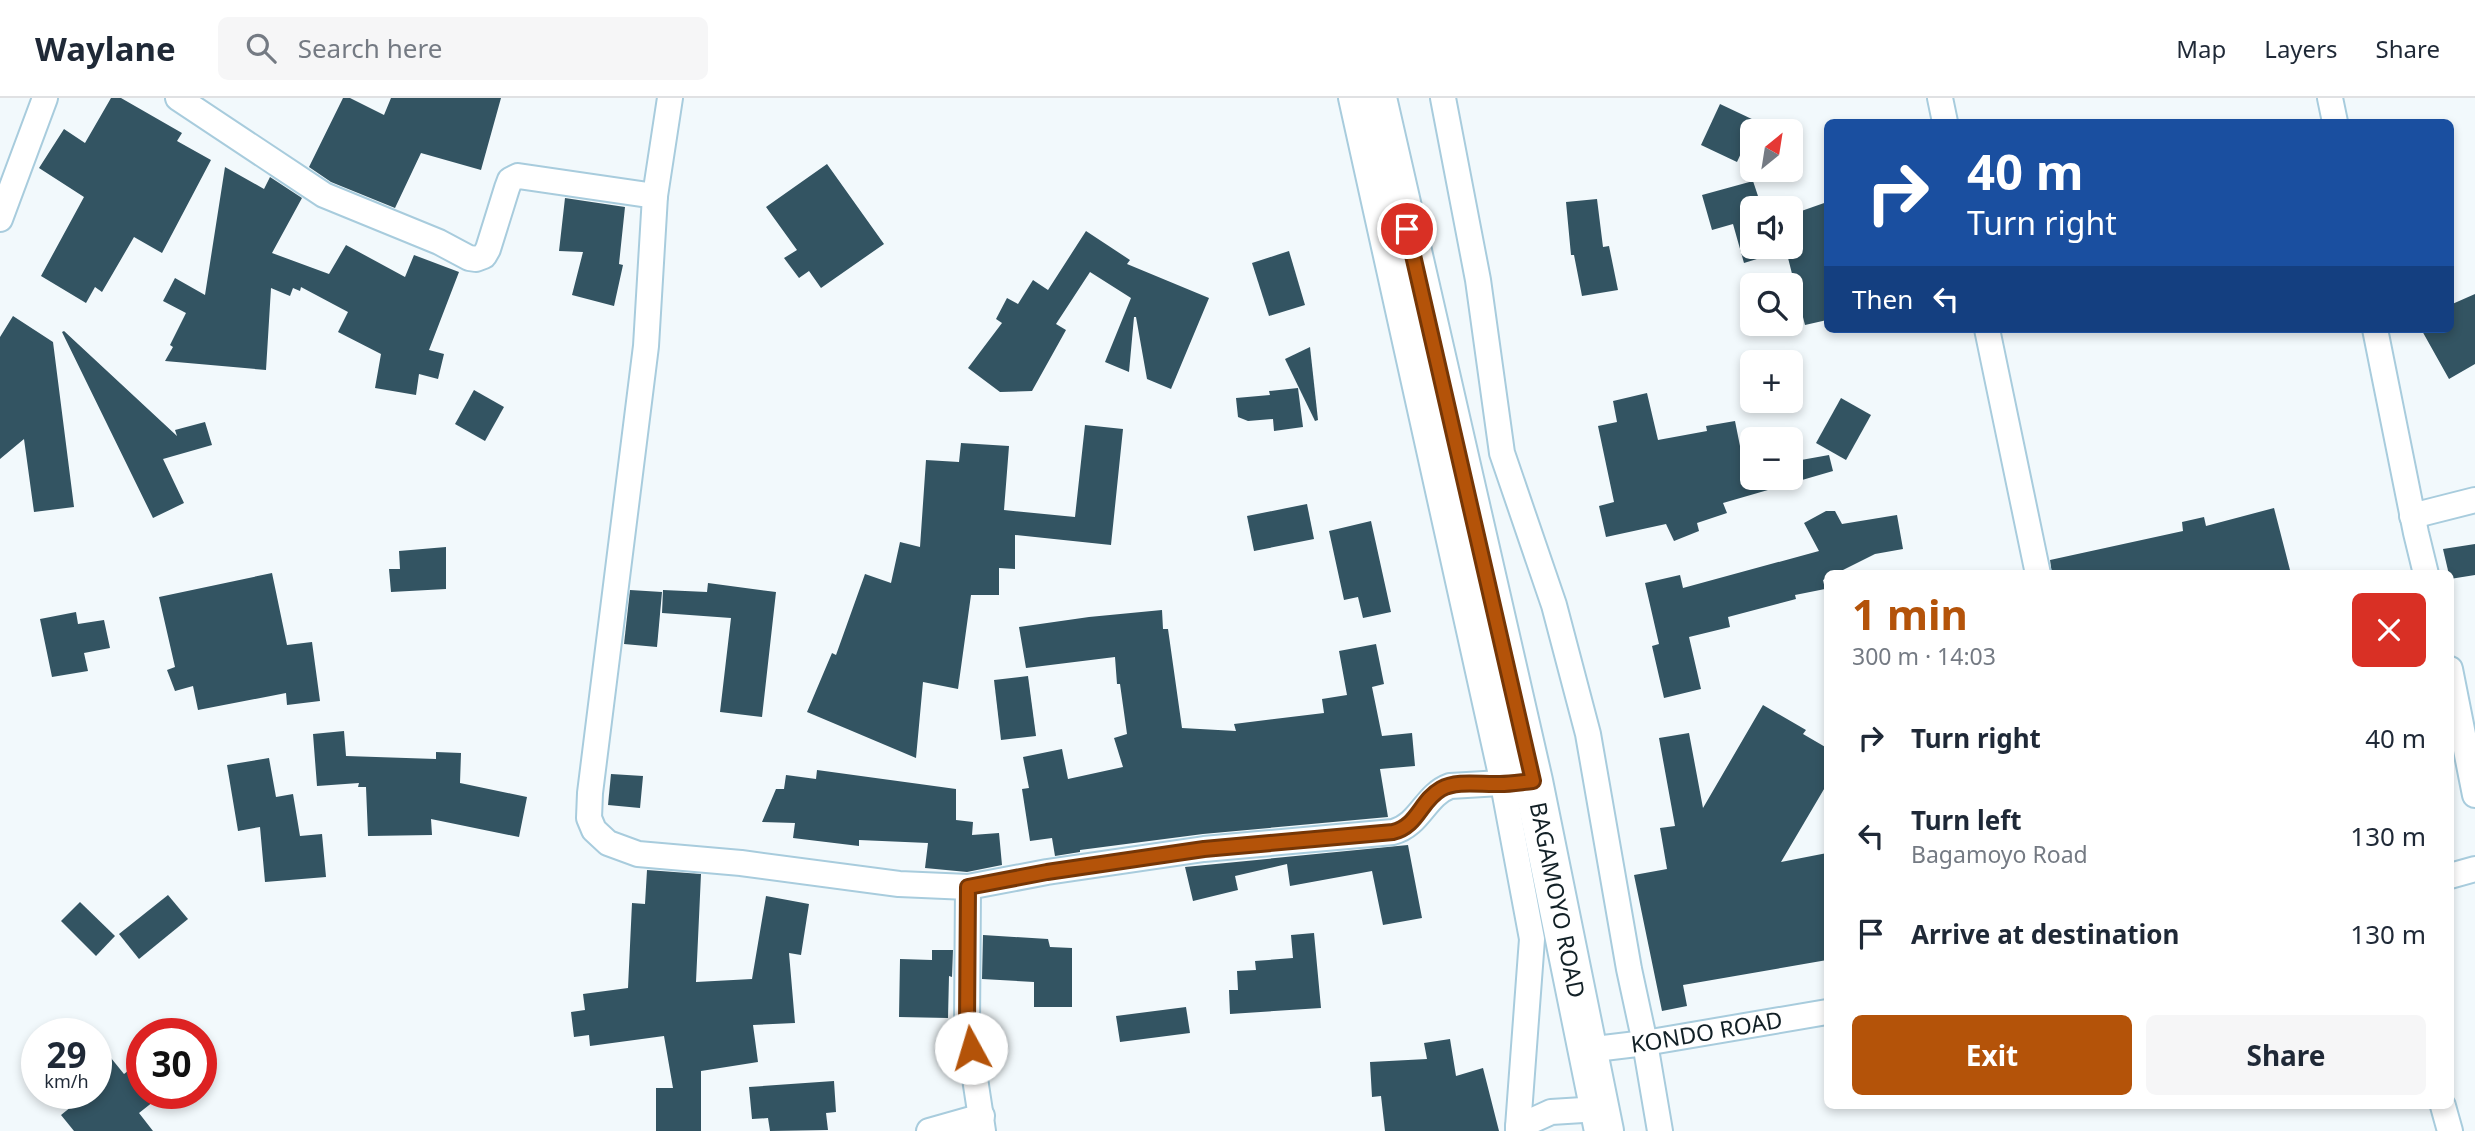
<!DOCTYPE html>
<html lang="en">
<head>
<meta charset="utf-8">
<style>
  :root { --surface:#fff; --page:#f6f6f7; --text:#1f2937; --muted:#747a83; --line:#e0e1e3; --accent:#b45309 }
  body { margin:0; font-family:"Noto Sans",sans-serif; background:var(--page); color:var(--text); height:100vh; display:flex; flex-direction:column; font-size:26px; white-space:nowrap }
  * { box-sizing:border-box; margin:0 }
  p { font-size:23px; color:var(--muted) }
  .icon { flex:none; width:38px; height:38px; fill:none; stroke:currentColor; stroke-width:2; stroke-linecap:round; stroke-linejoin:round }
  .map { position:relative; flex:1; overflow:hidden }
  .drawer { position:absolute; left:1824px; top:472px; width:630px; height:539px; display:flex; flex-direction:column; background:var(--surface); border-radius:10px; box-shadow:0 4px 10px #0003 }
  .drawer>* { flex:none }
  .guide { position:absolute; left:1824px; top:21px; width:630px; height:214px; border-radius:10px; box-shadow:0 4px 10px #0003; background:#1a4fa0; color:#fff; overflow:hidden }
  .needle { width:46px; rotate:30deg }
  .buttons { position:absolute; left:1740px; top:21px; display:grid; gap:14px }
  .buttons a { display:grid; place-items:center; width:63px; height:63px; border-radius:10px; background:var(--surface); box-shadow:0 4px 10px #0003; font-size:35px }
  .speed { position:absolute; left:21px; top:920px; display:flex; gap:14px; font-size:35px; font-weight:700; text-align:center }
  .speed>* { display:grid; place-content:center; width:91px; height:91px; border-radius:50%; background:var(--surface); box-shadow:0 4px 10px #0003; line-height:1 }
  .speed small { font-size:18px; font-weight:400 }
  .speed .limit { border:10px solid #d22; background:#fff; color:#111 }
  .pin { position:absolute; display:grid; place-items:center; width:60px; height:60px; color:#fff; margin:-30px; border:4px solid #fff; border-radius:50%; box-shadow:0 2px 7px #0007 }
  .me { position:absolute; width:77px; margin:-38px; rotate:354deg; stroke-linejoin:round; filter:drop-shadow(0 0 5px #0008) }
  .turn { display:flex; align-items:center; gap:24px; height:147px; padding:0 28px; font-size:32px }
  .turn .icon { width:91px; height:91px; stroke-width:2.5 }
  .turn b { display:block; font-size:49px; line-height:60px }
  .then { display:flex; align-items:center; height:66px; padding:0 28px; background:#0003; gap:14px; font-size:26px }
  .round { display:grid; place-items:center; flex:none; width:74px; height:74px; border-radius:10px; background:var(--page) }
  .overview { display:flex; align-items:center; justify-content:space-between; height:119px; padding:0 28px }
  h1 { font-size:42px; font-weight:700; line-height:52px; color:var(--accent) }
  .primary-button { display:flex; gap:14px; margin-top:auto; padding:14px 28px }
  .primary-button a { flex:1; height:80px; border-radius:10px; background:var(--accent); color:#fff; font-size:28px; font-weight:700; line-height:80px; text-align:center }
  .primary-button a+a { background:var(--page); color:var(--text) }
  ul { padding:0; list-style:none }
  li { display:flex; align-items:center; gap:21px; height:98px; padding:0 28px }
  li div { flex:1 }
  li b { display:block; font-size:26px }
  li em { font-style:normal }
  header { display:flex; align-items:center; gap:42px; box-sizing:border-box; height:98px; padding:0 35px; background:var(--surface); border-bottom:2px solid var(--line) }
  header strong { font-size:33px }
  nav { display:flex; gap:38px; margin-inline-start:auto; font-size:24px }
  .search { width:490px; height:63px; background:var(--page); display:flex; align-items:center; gap:18px; box-sizing:border-box; padding:0 24px; border-radius:10px; color:var(--muted); font-size:26px }
  .map>svg:first-child { display:block }
  .building { fill:#335462 }
  .lines { fill:none; stroke-linecap:round; stroke-linejoin:round }
  .street-casing { stroke:#a8ccdd; stroke-width:28 }
  .highway-casing { stroke:#a8ccdd; stroke-width:42 }
  .street { stroke:#fff; stroke-width:24 }
  .highway { stroke:#fff; stroke-width:38 }
  .route-casing { stroke:#753606; stroke-width:18 }
  .route { stroke:#b45309; stroke-width:12 }
  .labels { text-anchor:middle; stroke-width:7; stroke-linejoin:round; paint-order:stroke }
  .street-label { font-size:23px; fill:#122026; stroke:#fff }
</style>
</head>
<body>
<header>
<strong>Waylane</strong>
<div class="search"><svg class="icon" aria-label="search" viewBox="0 0 24 24"><circle cx="10" cy="10" r="6"/><path d="M15 15l6 6"/></svg>Search here</div>
<nav><a>Map</a><a>Layers</a><a>Share</a></nav>
</header>
<div class="map">
<svg width="2475" height="1033" viewBox="0 0 2475 1033">
  <rect width="100%" height="100%" fill="#f2f9fc"/>
  <!-- building -->
  <g class="building">
    <polygon points="111,0 121,0 182,35 177,43 211,62 162,155 134,139 102,194 95,189 86,205 41,178 84,99 39,70 64,31 85,45"/>
    <polygon points="343,0 350,0 384,17 391,0 501,0 481,72 421,55 395,110 331,84 309,69"/>
    <polygon points="1720,6 1756,23 1737,64 1701,47"/>
    <polygon points="827,66 884,146 821,190 809,173 799,180 784,160 797,152 766,109"/>
    <polygon points="225,69 264,91 270,79 302,100 272,155 329,176 346,147 405,179 414,157 459,174 429,252 444,256 438,281 419,276 416,297 375,290 381,256 338,234 348,214 301,189 300,193 293,190 290,198 271,190 266,272 165,263 173,249 170,247 186,215 163,203 175,180 205,197"/>
    <polygon points="1753,83 1762,110 1752,110 1752,149 1790,149 1790,117 1827,104 1827,222 1805,227 1786,152 1744,165 1733,126 1712,132 1702,97"/>
    <polygon points="565,100 625,109 619,166 623,167 614,208 572,197 583,154 559,153"/>
    <polygon points="1597,101 1603,149 1609,148 1618,192 1582,198 1574,157 1571,157 1566,104"/>
    <polygon points="1086,133 1130,162 1127,166 1209,200 1171,291 1147,281 1136,219 1134,219 1129,274 1105,264 1131,200 1090,174 1056,226 1066,232 1032,293 1000,294 968,270 1002,225 996,221 1007,200 1018,206 1033,182 1048,192"/>
    <polygon points="1289,153 1305,207 1269,218 1252,165"/>
    <polygon points="2475,196 2475,266 2449,281 2421,231 2450,231 2450,207"/>
    <polygon points="13,218 53,244 74,409 34,414 24,341 0,361 0,239"/>
    <polygon points="64,233 177,338 175,332 205,324 212,347 163,361 184,405 153,420 62,234"/>
    <polygon points="1310,249 1318,322 1315,323 1285,261"/>
    <polygon points="1298,290 1303,329 1274,333 1273,321 1248,323 1238,319 1236,300 1270,297 1269,293"/>
    <polygon points="474,292 504,309 485,343 455,326"/>
    <polygon points="1647,295 1658,342 1707,333 1706,328 1735,323 1745,373 1752,372 1752,380 1790,380 1790,364 1829,357 1833,373 1723,405 1727,415 1697,425 1699,433 1674,443 1666,426 1606,439 1599,408 1614,404 1598,328 1617,324 1613,303"/>
    <polygon points="1841,300 1871,317 1846,362 1816,345"/>
    <polygon points="1085,327 1123,331 1111,447 1015,437 1015,471 999,470 999,497 971,497 958,591 923,584 916,660 807,614 832,555 836,557 865,476 891,485 900,444 920,449 926,362 959,364 961,345 1009,348 1004,412 1075,419"/>
    <polygon points="1307,406 1314,441 1254,453 1247,418"/>
    <polygon points="2274,410 2291,476 2052,476 2050,462 2183,433 2182,424 2204,419 2206,428"/>
    <polygon points="1826,413 1835,413 1842,426 1897,417 1903,451 1875,456 1835,476 1827,476 1827,480 1823,482 1825,491 1795,497 1796,501 1728,519 1730,529 1689,539 1701,591 1664,600 1652,548 1659,546 1645,485 1680,477 1683,490 1819,453 1804,425"/>
    <polygon points="1371,423 1391,514 1363,520 1358,499 1344,502 1329,433"/>
    <polygon points="2475,446 2475,477 2450,481 2443,451"/>
    <polygon points="446,449 446,491 391,494 389,471 400,471 399,453"/>
    <polygon points="272,475 287,547 312,544 320,603 287,607 286,595 198,612 193,588 175,593 167,572 175,569 159,499"/>
    <polygon points="708,485 776,494 762,619 720,614 731,520 662,515 663,492 707,494"/>
    <polygon points="630,492 662,494 657,549 624,546"/>
    <polygon points="1162,512 1163,531 1168,531 1182,630 1236,633 1234,626 1324,615 1322,601 1347,597 1339,553 1376,546 1384,586 1372,589 1382,638 1412,635 1415,668 1380,671 1388,719 1203,736 1080,752 1080,754 1055,758 1052,740 1030,743 1022,691 1029,690 1023,659 1062,651 1068,681 1123,669 1114,640 1127,636 1120,586 1117,586 1115,559 1026,570 1019,529 1089,519"/>
    <polygon points="76,514 78,526 104,522 110,550 84,555 88,573 52,579 40,521"/>
    <polygon points="1028,578 1036,638 1001,642 994,582"/>
    <polygon points="1763,607 1806,632 1803,636 1827,650 1827,686 1781,764 1827,755 1827,862 1683,887 1687,908 1662,913 1634,777 1667,771 1660,730 1675,728 1659,640 1689,635 1703,710"/>
    <polygon points="344,633 346,658 436,661 436,654 461,655 460,685 527,699 519,739 431,721 432,737 368,738 366,689 358,689 359,685 317,688 313,636"/>
    <polygon points="269,660 276,699 293,696 300,738 322,736 326,779 265,784 260,729 238,733 227,667"/>
    <polygon points="817,672 956,691 956,722 973,724 972,737 999,735 1002,767 967,774 925,770 928,745 859,742 859,748 793,740 795,725 762,724 776,691 784,691 786,677 816,681"/>
    <polygon points="611,676 643,678 640,710 608,707"/>
    <polygon points="1408,747 1422,820 1383,827 1372,773 1290,788 1287,766 1235,778 1238,792 1193,803 1185,769"/>
    <polygon points="647,772 701,776 696,884 752,881 766,798 809,806 801,857 789,855 795,925 753,927 758,964 701,973 701,1033 656,1033 656,990 673,990 664,938 590,948 589,937 574,939 571,914 585,912 583,896 628,890 632,805 645,806"/>
    <polygon points="168,797 188,821 139,861 119,836"/>
    <polygon points="80,804 115,838 96,858 61,823"/>
    <polygon points="1314,835 1321,910 1230,916 1229,892 1238,892 1237,873 1256,872 1255,863 1293,860 1291,837"/>
    <polygon points="983,837 1048,841 1050,849 1072,850 1072,909 1034,909 1034,884 982,881"/>
    <polygon points="932,852 953,852 952,879 949,878 948,920 899,919 900,861 932,862"/>
    <polygon points="1186,909 1190,935 1120,944 1116,918"/>
    <polygon points="1450,941 1456,978 1483,970 1499,1033 1385,1033 1381,998 1372,999 1370,964 1427,961 1424,945"/>
    <polygon points="111,960 124,976 142,962 142,996 163,996 139,1015 153,1033 74,1033 61,1017 87,996 96,996 96,971"/>
    <polygon points="834,983 836,1014 826,1015 828,1032 770,1033 768,1020 752,1021 749,989"/>
  </g>
  <g class="lines">
    <!-- street casing -->
    <g class="street-casing">
      <g id="street">
        <polyline points="178,0 324,97 439,144 469,160 476,161 484,158 488,151 507,90 510,82 518,78 655,98"/>
        <path d="M670 0 655 98 646 248 590 695 589 720 594 732 608 745 638 756 741 765 899 786 968 789 1047 774 1204 751 1393 734C1420 727 1425 697 1450 688L1533 683"/>
        <polyline points="1351,0 1503,686 1532,841 1518,1029"/>
        <polyline points="1443,0 1478,182 1502,355 1554,507 1588,636 1629,871 1645,945 1660,1033"/>
        <polyline points="1940,0 1945,24"/>
        <polyline points="2330,0 2335,24"/>
        <polyline points="0,121 45,0"/>
        <polyline points="1987,231 2038,476"/>
        <polyline points="2375,231 2416,435 2426,476"/>
        <polyline points="2412,418 2475,402"/>
        <polyline points="2450,571 2475,697"/>
        <polyline points="2450,778 2475,771"/>
        <polyline points="968,789 967,928 983,1033"/>
        <path id="s1" d="M1587 952 1645 945 1827 914"/>
        <polyline points="2443,1008 2450,1033"/>
        <polyline points="929,1033 982,1018"/>
        <polyline points="1518,1033 1518,1029 1551,1014 1599,1011"/>
      </g>
    </g>
    <!-- highway casing -->
    <g class="highway-casing">
      <g id="highway">
        <path id="s2" d="M1377 0 1533 683 1604 1033"/>
      </g>
    </g>
    <!-- street -->
    <use href="#street" class="street"/>
    <!-- highway -->
    <use href="#highway" class="highway"/>
  </g>
  <g class="lines">
    <!-- route casing -->
    <g class="route-casing">
      <path id="route" d="M971 950 967 928 968 789 1047 774 1204 751 1393 734C1418 728 1420 703 1441 691 1457 682 1482 687 1500 686 1511 686 1522 684 1533 683L1407 131"/>
    </g>
    <!-- route -->
    <use href="#route" class="route"/>
  </g>
  <g class="labels">
    <!-- street labels -->
    <g class="street-label">
      <text dy="8" stroke="none"><textPath href="#s2" startOffset="822">BAGAMOYO ROAD</textPath></text>
      <text dy="8" stroke="none"><textPath href="#s1" startOffset="121">KONDO ROAD</textPath></text>
    </g>
  </g>
</svg>
<div class="buttons">
<a><svg class="needle" viewBox="-14 -14 28 28"><path d="M0-13l5 13h-10z" fill="#e53935"/><path d="M0 13l5-13h-10z" fill="#747a83"/></svg></a>
<a><svg class="icon" aria-label="sound" viewBox="0 0 24 24"><path d="M4 9h4l5-4v14l-5-4H4zM17 9q2 3 0 6"/></svg></a>
<a><svg class="icon" aria-label="search" viewBox="0 0 24 24"><circle cx="10" cy="10" r="6"/><path d="M15 15l6 6"/></svg></a>
<a>+</a>
<a>−</a>
</div>
<div class="speed"><div>29<small>km/h</small></div><div class="limit">30</div></div>
<div class="pin" style="left:1407px;top:131px;background:#d93025"><svg class="icon" aria-label="arrive" viewBox="0 0 24 24"><path d="M6 21V4h12l-3 4 3 4H6"/></svg></div>
<svg class="me" style="left:971px;top:950px" viewBox="-20 -20 40 40"><circle r="19" fill="#fff"/><path d="M0-13L10 11 0 6-10 11z" fill="#b45309"/></svg>
<div class="guide">
<div class="turn"><svg class="icon" aria-label="right" viewBox="0 0 24 24"><path d="M7 20v-9h11M14 6l5 5-5 5"/></svg><div><b>40 m</b>Turn right</div></div>
<div class="then">Then<svg class="icon" aria-label="left" viewBox="0 0 24 24"><path d="M17 20v-9H6M10 6l-5 5 5 5"/></svg></div>
</div>
<section class="drawer">
<div class="overview"><div><h1>1 min</h1><p>300 m · 14:03</p></div><a class="round" style="background:#d93025;color:#fff"><svg class="icon" aria-label="close" viewBox="0 0 24 24"><path d="M6 6l12 12M18 6L6 18"/></svg></a></div>
<ul>
<li><svg class="icon" aria-label="right" viewBox="0 0 24 24"><path d="M7 20v-9h11M14 6l5 5-5 5"/></svg><div><b>Turn right</b></div><em>40 m</em></li>
<li><svg class="icon" aria-label="left" viewBox="0 0 24 24"><path d="M17 20v-9H6M10 6l-5 5 5 5"/></svg><div><b>Turn left</b><p>Bagamoyo Road</p></div><em>130 m</em></li>
<li><svg class="icon" aria-label="arrive" viewBox="0 0 24 24"><path d="M6 21V4h12l-3 4 3 4H6"/></svg><div><b>Arrive at destination</b></div><em>130 m</em></li>
</ul>
<div class="primary-button"><a>Exit</a><a>Share</a></div>
</section>
</div>
</body>
</html>
